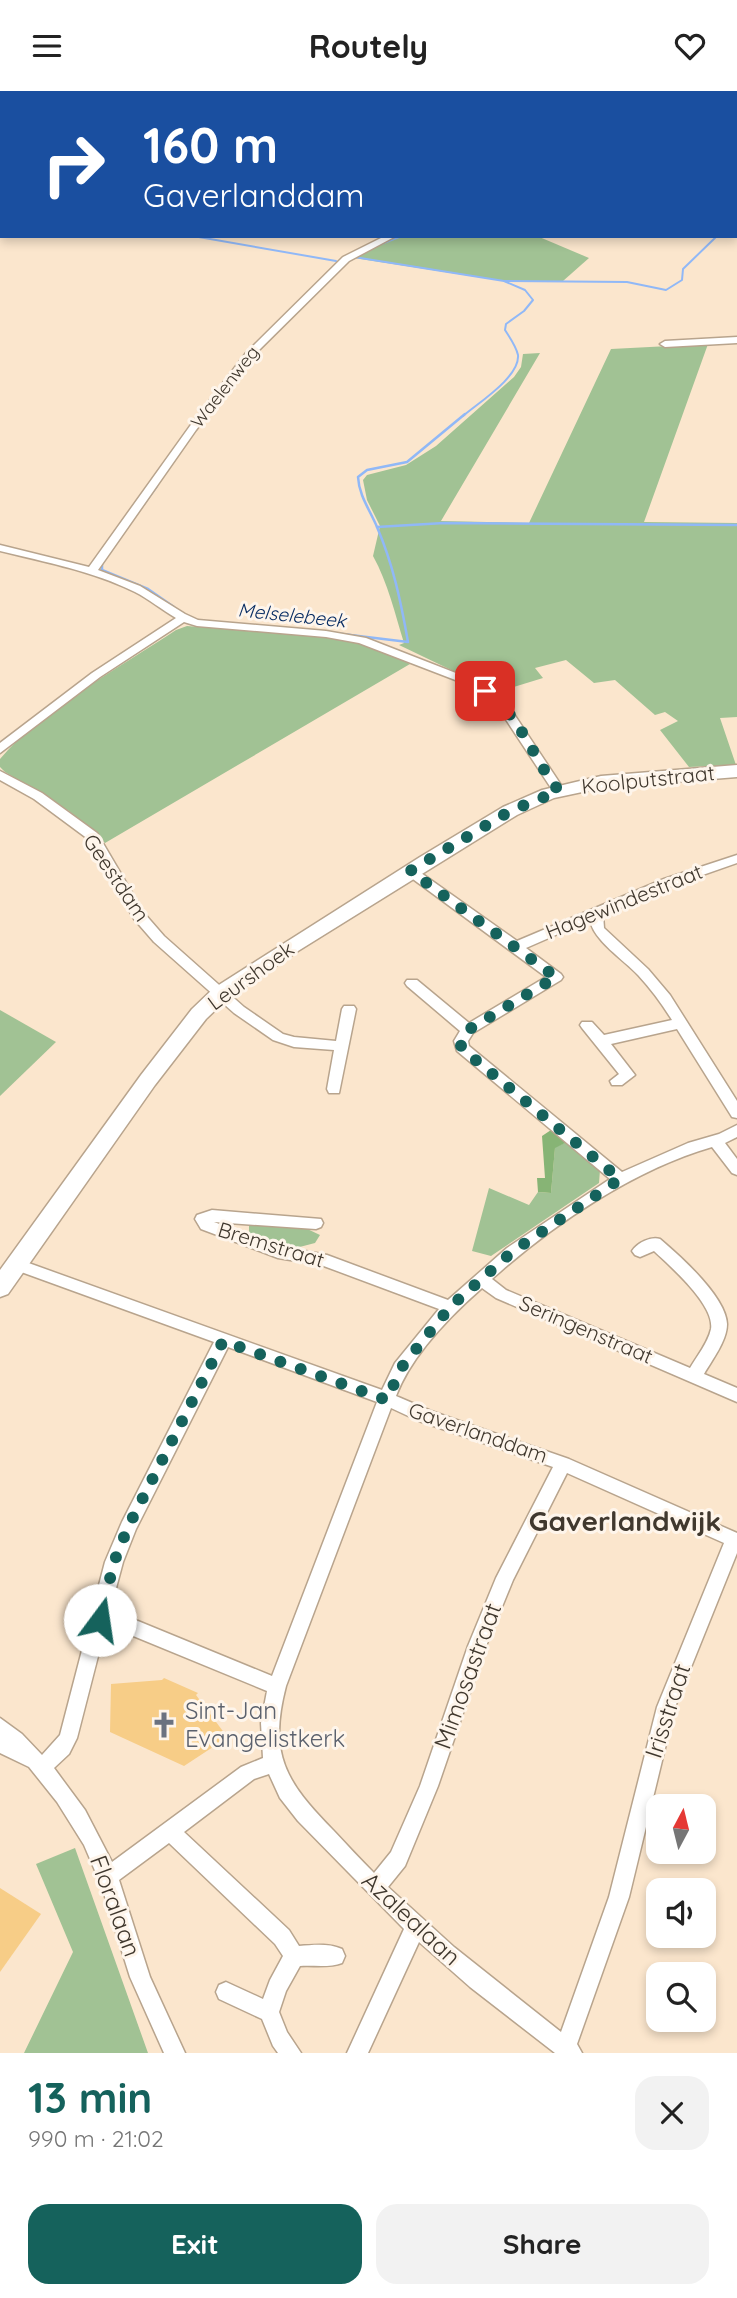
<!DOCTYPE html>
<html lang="en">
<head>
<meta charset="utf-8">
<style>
  :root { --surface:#fff; --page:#f2f2f2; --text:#222; --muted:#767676; --accent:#15625c }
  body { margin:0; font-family:Quicksand,sans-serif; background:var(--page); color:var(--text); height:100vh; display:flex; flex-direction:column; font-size:26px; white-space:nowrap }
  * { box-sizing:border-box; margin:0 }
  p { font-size:23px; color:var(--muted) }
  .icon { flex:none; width:38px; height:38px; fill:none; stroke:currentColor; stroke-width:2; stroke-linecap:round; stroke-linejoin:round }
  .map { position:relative; height:1962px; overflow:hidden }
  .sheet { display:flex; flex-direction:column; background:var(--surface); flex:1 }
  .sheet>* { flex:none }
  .guide { position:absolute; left:0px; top:0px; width:738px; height:147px; box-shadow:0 4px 10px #0003; background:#1a4fa0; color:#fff; overflow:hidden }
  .needle { width:46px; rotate:7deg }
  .tools { position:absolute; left:646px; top:1703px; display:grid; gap:14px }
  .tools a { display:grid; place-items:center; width:70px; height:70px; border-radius:14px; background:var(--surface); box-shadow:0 4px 10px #0003; font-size:35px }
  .pin { position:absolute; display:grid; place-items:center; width:60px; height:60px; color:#fff; margin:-30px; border-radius:14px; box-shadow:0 4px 10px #0006 }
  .me { position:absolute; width:77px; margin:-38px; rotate:14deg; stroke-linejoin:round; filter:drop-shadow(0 0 5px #0008) }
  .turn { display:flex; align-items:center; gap:24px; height:147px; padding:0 28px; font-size:32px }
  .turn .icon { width:91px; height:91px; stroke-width:2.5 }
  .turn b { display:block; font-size:49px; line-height:60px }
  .round { display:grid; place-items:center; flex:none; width:74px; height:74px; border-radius:21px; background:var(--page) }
  .head { display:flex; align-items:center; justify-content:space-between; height:119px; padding:0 28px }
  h1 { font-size:42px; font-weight:800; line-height:52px; color:var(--accent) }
  .action { display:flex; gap:14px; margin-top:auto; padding:14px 28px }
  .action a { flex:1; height:80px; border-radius:21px; background:var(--accent); color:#fff; font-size:28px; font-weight:800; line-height:80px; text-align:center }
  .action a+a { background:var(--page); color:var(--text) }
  header { display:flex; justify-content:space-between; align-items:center; height:91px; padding:0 28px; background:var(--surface); font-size:32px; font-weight:800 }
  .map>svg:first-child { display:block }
  .green { fill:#a1c294 }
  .forest { fill:#87b475 }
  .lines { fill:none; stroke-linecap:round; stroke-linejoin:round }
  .stream-far1 { stroke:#90b8f7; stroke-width:2 }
  .stream { stroke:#90b8f7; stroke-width:2.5 }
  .building { fill:#f7cd87 }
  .street-casing { stroke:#b8a48d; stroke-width:3 }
  .secondary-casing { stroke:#b8a48d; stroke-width:3 }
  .street { fill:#fff; fill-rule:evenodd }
  .secondary { fill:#fff; fill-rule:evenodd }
  .route { stroke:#15625c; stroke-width:12; stroke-dasharray:0 21.6 }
  .labels { text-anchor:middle; stroke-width:6; stroke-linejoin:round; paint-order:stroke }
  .far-street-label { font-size:18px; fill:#40382e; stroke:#fef5eb }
  .far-water-label { font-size:19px; font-style:italic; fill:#092d63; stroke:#fef5eb }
  .street-label { font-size:21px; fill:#40382e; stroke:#fef5eb }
  .near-street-label { font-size:24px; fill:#40382e; stroke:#fef5eb }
  .near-worship-label { font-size:24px; fill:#5b616d; stroke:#fef5eb; text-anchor:start }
  .near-quarter-label { font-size:28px; font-weight:bold; fill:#40382e; stroke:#fef5eb }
</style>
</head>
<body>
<header><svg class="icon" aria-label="menu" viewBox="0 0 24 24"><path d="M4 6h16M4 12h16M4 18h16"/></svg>Routely<svg class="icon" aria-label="heart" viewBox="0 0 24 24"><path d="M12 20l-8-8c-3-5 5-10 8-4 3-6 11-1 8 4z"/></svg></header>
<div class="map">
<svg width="737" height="1962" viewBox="0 0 737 1962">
  <rect width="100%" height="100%" fill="#fbe6cd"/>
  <!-- green -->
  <g class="green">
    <polygon points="398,145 537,145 589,167 563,190 503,190 354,167"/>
    <path d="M708 253 644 431 737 432V626L720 627 736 674 689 676 660 639 678 630 665 621 655 624 615 589 594 592 566 569 535 577 543 587 497 601 399 554 404 552C395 523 388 492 373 465L380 435 367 409 363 389 367 384 406 374 436 355 514 286 521 276 523 263 540 262 441 430 529 432 611 258Z"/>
    <path d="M187 535 342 548 375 557 410 573 105 752 69 720 5 681 0 676V668C42 618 121 576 176 539Z"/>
    <polygon points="0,919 56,951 0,1005"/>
    <polygon points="567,1051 600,1079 599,1092 491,1165 472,1160 489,1097 529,1114 538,1101 551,1102 555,1056"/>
    <polygon points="249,1133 301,1135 320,1144 315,1152 288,1159 249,1144"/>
    <polygon points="75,1757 148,1962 24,1962 73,1861 36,1773"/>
  </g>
  <!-- forest -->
  <polygon class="forest" points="551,1039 567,1051 555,1057 551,1102 538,1101 537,1087 545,1087 542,1045"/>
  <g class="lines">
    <!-- stream-far1 -->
    <g class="stream-far1">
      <polyline points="193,145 336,170"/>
      <polyline points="381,153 402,145"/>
      <polyline points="354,166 504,190 627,191 666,199 682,189 683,178 717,145"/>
      <path d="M463 325C478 312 520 286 518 264 516 255 510 247 505 239L506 233 524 220 533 209 525 199 504 190"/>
    </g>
    <!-- stream -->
    <g class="stream">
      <polyline points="141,417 157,395"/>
      <polyline points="377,436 444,432 737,434"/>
      <polyline points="102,472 102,479 148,498 174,516"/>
      <path d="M334 542 408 551C401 511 393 473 377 436 370 419 359 405 358 386L367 379 407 371 465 323"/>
    </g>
  </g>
  <!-- building -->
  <g class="building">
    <polygon points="164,1587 198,1602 196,1604 225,1643 220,1645 225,1652 215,1658 213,1656 184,1675 110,1641 111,1593 162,1589"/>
    <polygon points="0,1797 41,1823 0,1881"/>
  </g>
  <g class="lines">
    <!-- street casing -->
    <g class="street-casing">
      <g id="street">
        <polygon points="95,0 103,0 93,2"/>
        <polygon points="0,71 2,71 0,76"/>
        <path d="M385 145H396L349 170 252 266 196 339 98 479 140 495 185 523 198 529 326 540 366 547 466 586 500 606 508 614 565 700 563 703H555L499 618 492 610 458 590 359 552 326 546 197 535 184 531 100 586 0 662V652L92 582 176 527C162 519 149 508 135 501 93 480 45 471 0 460V454L89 476 190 335 246 262 343 166Z"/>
        <polygon points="737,246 737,252 665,256 660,253 665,250"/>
        <polygon points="0,680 42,702 97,742 144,822 164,845 244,916 283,943 294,946 336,950 342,918 344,915 354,915 356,918 339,1002 329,1002 327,998 334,959 294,956 273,949 234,922 154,851 134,828 88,748 34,708 0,689"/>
        <path d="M737 764V772L674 794 603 824 604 837 648 878 670 904 737 1010V1027L732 1026 677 938 611 953 635 984 622 994H612L610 990 619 983 582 937 580 934 582 931H592L604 944 672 929C662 913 651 898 638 884 624 869 593 849 590 829L526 857 561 883 563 886 561 889 473 942 468 950 469 955 622 1081 688 1052 719 1043 737 1034V1046L725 1052 737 1068V1084L732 1082 712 1056C633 1079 552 1134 492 1188L506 1199 690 1277C697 1265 708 1252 711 1238 715 1214 670 1175 654 1160L640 1166 635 1164 632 1160C637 1152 651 1145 660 1148 680 1165 726 1206 727 1233 727 1250 712 1269 704 1283L737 1297V1311L496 1207 482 1197C450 1225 411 1265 396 1305L431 1320 569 1368 737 1442V1462L675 1616 629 1806 577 1953 582 1962H555L470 1896 419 1851 368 1962H347L404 1838 298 1730 280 1707 269 1683 254 1688 184 1741 289 1839 299 1855C314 1854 328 1852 342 1858L345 1865 342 1872C330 1877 313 1874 300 1875L286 1900 279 1921 287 1941 301 1962H278L273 1955 262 1928 219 1908 216 1901 219 1894 226 1891 263 1908 270 1889 283 1865 275 1853 169 1752 119 1789 150 1886 185 1962H164L130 1886 102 1796 84 1754 57 1711 29 1676 0 1662V1627L22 1643 42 1664 60 1644 105 1471 122 1431 214 1251 13 1178 10 1174 13 1170 18 1168 23 1170 382 1299 395 1272 439 1218 321 1174 278 1167 201 1138 195 1128 197 1124 212 1119 321 1128 323 1132 321 1136 316 1138 214 1131 278 1155 327 1164 448 1209 507 1157 610 1088 457 960 454 950 460 940 407 895 405 892 407 889H417L469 932 546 886 406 783 404 780 406 777H414L517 850 664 788ZM228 1256 377 1311 272 1585 133 1528 109 1523 123 1471 136 1438ZM391 1317 419 1330 553 1376 496 1487 468 1555 420 1695 391 1761 374 1782C360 1768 347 1754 333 1739 286 1691 268 1664 286 1595ZM567 1382 724 1452 657 1616 609 1806 561 1941 454 1856 388 1796 405 1775 438 1695 486 1555 513 1489ZM105 1538 126 1542 267 1600 261 1632 263 1667 241 1676 112 1771 85 1719 54 1677 69 1663 77 1647Z"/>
      </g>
    </g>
    <!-- secondary casing -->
    <g class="secondary-casing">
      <polygon id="secondary" points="737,674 737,686 601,697 554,707 517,724 298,860 228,907 206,928 155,994 8,1203 0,1206 0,1179 141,984 192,918 214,897 420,766 503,716 542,699 601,685"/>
    </g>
    <!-- street -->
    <use href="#street" class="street"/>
    <!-- secondary -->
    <use href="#secondary" class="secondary"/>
  </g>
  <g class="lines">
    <!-- route -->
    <path class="route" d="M100 1529 114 1471 128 1436 223 1250 387 1309 401 1277 450 1216 512 1161 620 1088 461 957V950L468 939 556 886 410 780 510 720 559 700C533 668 520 623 485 600"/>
  </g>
  <!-- icons -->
  <defs>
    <g id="church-bare" transform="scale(2.1)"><path d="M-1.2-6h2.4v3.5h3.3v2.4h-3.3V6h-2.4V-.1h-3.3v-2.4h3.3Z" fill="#6b7280" stroke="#fef5eb" stroke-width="2.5" paint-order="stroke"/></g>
  </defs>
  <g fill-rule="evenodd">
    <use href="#church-bare" x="164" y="1634"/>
  </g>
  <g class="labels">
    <!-- far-street labels -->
    <g class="far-street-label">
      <text transform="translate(225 296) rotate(-52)" y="6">Waelenweg</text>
    </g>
    <!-- far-water labels -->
    <g class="far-water-label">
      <text transform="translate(292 524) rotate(6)" y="7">Melselebeek</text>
    </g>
    <!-- street labels -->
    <g class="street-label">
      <text transform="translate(648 689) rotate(-6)" y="7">Koolputstraat</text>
      <text transform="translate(116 787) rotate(56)" y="7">Geestdam</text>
      <text transform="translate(624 811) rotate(-22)" y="7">Hagewindestraat</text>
      <text transform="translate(251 885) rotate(-36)" y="7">Leurshoek</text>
      <text transform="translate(271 1154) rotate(17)" y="7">Bremstraat</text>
      <text transform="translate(586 1239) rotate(23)" y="7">Seringenstraat</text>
      <text transform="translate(478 1342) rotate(19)" y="7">Gaverlanddam</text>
    </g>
    <!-- near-street labels -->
    <g class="near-street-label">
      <text transform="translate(468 1585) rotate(-70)" y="8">Mimosastraat</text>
      <text transform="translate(668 1620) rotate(-72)" y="8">Irisstraat</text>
      <text transform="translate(115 1815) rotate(70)" y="8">Floralaan</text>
      <text transform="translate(411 1828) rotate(43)" y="8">Azalealaan</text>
    </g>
    <!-- near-worship labels -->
    <g class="near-worship-label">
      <text x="185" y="1628">Sint-Jan<tspan x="185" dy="28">Evangelistkerk</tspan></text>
    </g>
    <!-- near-quarter labels -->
    <g class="near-quarter-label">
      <text x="625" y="1440">Gaverlandwijk</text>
    </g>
  </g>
</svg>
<div class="tools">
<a><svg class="needle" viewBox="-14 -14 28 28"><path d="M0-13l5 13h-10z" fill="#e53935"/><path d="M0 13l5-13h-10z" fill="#767676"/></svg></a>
<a><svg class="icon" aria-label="sound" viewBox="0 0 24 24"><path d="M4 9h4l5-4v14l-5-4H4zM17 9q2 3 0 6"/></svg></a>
<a><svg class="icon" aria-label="search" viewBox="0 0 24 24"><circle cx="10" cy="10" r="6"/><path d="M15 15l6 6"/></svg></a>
</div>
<div class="pin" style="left:485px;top:600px;background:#d93025"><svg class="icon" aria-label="arrive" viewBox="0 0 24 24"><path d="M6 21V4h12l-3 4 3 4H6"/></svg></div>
<svg class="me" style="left:100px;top:1529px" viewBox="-20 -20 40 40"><circle r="19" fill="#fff"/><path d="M0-13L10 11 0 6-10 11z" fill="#15625c"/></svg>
<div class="guide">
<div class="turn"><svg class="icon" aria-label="right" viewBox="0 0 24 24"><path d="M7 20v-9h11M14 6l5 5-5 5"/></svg><div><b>160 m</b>Gaverlanddam</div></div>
</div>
</div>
<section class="sheet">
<div class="head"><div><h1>13 min</h1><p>990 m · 21:02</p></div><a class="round"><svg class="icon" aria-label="close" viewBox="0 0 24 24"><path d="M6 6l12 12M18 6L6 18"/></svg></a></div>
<div class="action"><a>Exit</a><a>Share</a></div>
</section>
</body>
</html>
